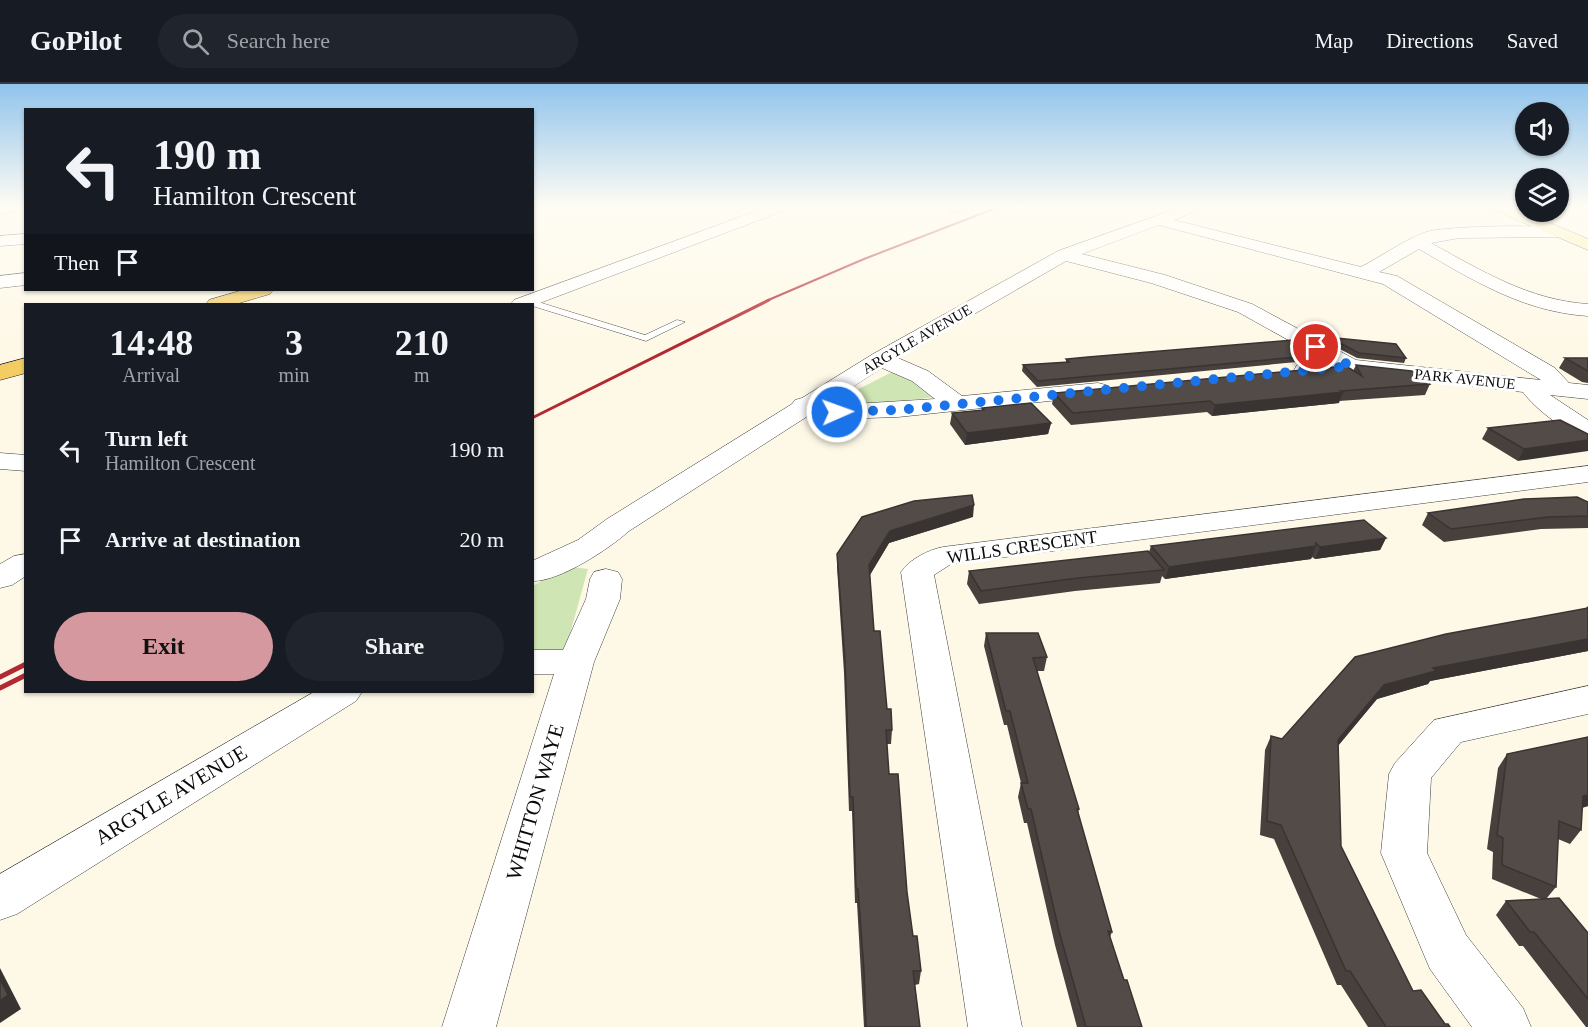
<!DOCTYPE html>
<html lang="en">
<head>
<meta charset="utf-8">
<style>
  :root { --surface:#171b24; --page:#20242c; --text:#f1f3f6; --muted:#9ea1a6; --line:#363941; --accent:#d5989e }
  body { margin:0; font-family:Georgia,serif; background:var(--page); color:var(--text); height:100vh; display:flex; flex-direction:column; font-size:22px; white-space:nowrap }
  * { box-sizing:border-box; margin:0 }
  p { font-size:20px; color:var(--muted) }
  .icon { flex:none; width:33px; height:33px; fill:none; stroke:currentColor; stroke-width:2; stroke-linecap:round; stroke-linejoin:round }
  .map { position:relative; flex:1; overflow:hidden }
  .details { position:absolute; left:24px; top:219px; width:510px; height:390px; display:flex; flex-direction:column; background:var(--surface); border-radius:0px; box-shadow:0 2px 4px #0004 }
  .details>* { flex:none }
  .guide { position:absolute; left:24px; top:24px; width:510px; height:183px; border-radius:0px; box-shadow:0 2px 4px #0004; background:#171b24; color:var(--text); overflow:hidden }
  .buttons { position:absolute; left:1515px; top:18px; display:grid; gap:12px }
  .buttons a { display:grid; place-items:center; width:54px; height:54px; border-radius:50%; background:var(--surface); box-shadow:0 2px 4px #0004; font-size:30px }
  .pin { position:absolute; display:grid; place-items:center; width:51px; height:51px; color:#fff; margin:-26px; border:3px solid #fff; border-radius:50%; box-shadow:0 2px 6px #0007 }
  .me { position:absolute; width:66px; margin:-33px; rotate:88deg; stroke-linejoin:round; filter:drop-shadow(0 0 4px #0008) }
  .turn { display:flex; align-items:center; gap:21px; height:126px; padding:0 30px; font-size:27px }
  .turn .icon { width:78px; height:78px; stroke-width:2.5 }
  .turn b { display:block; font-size:42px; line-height:51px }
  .then { display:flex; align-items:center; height:57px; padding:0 30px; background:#0003; gap:12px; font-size:22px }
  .eta { display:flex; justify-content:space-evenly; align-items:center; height:102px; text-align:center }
  .eta b { font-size:36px; font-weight:600; line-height:42px }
  .primary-button { display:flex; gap:12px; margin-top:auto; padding:12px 30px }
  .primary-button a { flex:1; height:69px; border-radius:36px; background:var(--accent); color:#111; font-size:24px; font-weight:600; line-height:69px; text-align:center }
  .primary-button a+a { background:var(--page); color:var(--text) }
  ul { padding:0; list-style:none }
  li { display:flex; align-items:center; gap:18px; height:90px; padding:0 30px }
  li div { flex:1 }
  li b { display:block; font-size:22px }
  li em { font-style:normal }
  header { display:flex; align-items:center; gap:36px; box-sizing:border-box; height:84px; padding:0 30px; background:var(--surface); border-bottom:2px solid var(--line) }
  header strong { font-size:28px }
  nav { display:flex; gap:33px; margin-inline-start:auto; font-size:21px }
  .search { width:420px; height:54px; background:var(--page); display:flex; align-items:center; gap:15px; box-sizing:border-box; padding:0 21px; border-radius:33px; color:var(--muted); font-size:22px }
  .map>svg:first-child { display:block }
  .green { fill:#cfe6b4 }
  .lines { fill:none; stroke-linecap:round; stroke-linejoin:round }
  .service-casing { stroke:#3d3d3d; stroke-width:1 }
  .minor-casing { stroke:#3d3d3d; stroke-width:1 }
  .secondary-casing { stroke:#2c2c2c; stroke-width:1 }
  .primary-casing { stroke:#1b1b1b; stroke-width:1 }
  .service { fill:#fff; fill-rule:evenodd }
  .minor { fill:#fff; fill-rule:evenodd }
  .secondary { fill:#fcf0a5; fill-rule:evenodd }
  .primary { fill:#f3cc62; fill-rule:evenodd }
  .rail-far2 { stroke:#b32933; stroke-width:2 }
  .rail-far1 { stroke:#b32933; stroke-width:3 }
  .rail { stroke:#b32933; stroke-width:5 }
  .wall { fill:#47403d }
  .shaded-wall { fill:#393432 }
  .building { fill:#524b47; stroke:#393432; stroke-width:1.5 }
  .route { stroke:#1a73e8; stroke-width:10; stroke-dasharray:0 18 }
  .labels { text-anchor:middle; stroke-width:6; stroke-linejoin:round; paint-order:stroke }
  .far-street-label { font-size:15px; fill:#0a0a0a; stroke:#fff }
  .street-label { font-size:18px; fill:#0a0a0a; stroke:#fff }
  .near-street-label { font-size:21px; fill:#0a0a0a; stroke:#fff }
</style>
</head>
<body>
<header>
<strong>GoPilot</strong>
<div class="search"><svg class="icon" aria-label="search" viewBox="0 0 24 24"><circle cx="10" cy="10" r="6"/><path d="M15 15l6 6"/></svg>Search here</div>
<nav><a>Map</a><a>Directions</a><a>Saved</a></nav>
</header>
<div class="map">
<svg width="1588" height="943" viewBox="0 0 1588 943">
  <rect width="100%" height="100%" fill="#fef9e7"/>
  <!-- green -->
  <g class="green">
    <polygon points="894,287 916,296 936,313 878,320 850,318 848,313 851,309"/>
    <polygon points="565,482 588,485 566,564 550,571 533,566 533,502"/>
  </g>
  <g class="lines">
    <!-- service casing -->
    <g class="service-casing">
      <g id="service">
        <polygon points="957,124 967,124 953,129 949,127"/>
        <polygon points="526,216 532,216 645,251 677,236 685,238 646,257 526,220"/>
      </g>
    </g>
    <!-- minor casing -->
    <g class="minor-casing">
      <g id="minor">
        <polygon points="0,124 19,124 16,127 0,130"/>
        <polygon points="765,124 786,124 783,127 532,222 532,220 511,220 514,216"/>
        <path d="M1178 124H1199L1196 127 1174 136 1361 183C1382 172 1404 156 1426 148 1443 142 1546 140 1564 145L1566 148 1558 153 1459 154 1431 159C1482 187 1529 216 1588 220V232C1524 228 1474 197 1419 165L1379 188 1397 192 1555 284 1569 299 1588 301V315L1550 311 1588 336V355C1567 349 1536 326 1523 308L1351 289 1305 293 1297 291 1294 286 1297 281 1326 277 1238 228 1151 199 1066 177 898 274 928 287 962 312 1098 299 1106 301 1110 306 1106 311 898 333 837 335 811 330 629 447C609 465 559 498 532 497V477L578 456 607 435 792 320 795 316 802 314 873 270 1058 167ZM1159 141 1383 200 1541 296 1356 276 1252 220 1165 191 1082 170ZM882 284 912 297 935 315 837 321 828 319Z"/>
        <polygon points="26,150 26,160 0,162 0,152"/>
        <polygon points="26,189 26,201 0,204 0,192"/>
        <polygon points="0,369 26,371 26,387 0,385"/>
        <path d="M1588 382V398L951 480 934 491 1022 943H968L901 488C910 475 928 466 943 463Z"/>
        <polygon points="26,470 26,492 12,501 0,504 0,480 14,472"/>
        <polygon points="606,485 618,488 622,495 620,515 594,578 496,943 442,943 554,590 532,590 532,566 563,566 586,515 590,495 594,488"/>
        <polygon points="1588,602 1588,630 1461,658 1431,694 1427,769 1466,851 1523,924 1531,943 1472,943 1430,885 1381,769 1389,690 1395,679 1434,636"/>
        <polygon points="314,608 362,608 356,617 17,830 0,836 0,790"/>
      </g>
    </g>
    <!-- secondary casing -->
    <g class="secondary-casing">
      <polygon id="secondary" points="1494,124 1515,124 1588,155 1588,166 1496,127"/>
    </g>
    <!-- primary casing -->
    <g class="primary-casing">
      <g id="primary">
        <polygon points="243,206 273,206 270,210 236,220 206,220 209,216"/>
        <polygon points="26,274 26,289 0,296 0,281"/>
      </g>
    </g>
    <!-- service -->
    <use href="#service" class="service"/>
    <!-- minor -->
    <use href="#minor" class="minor"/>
    <!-- secondary -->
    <use href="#secondary" class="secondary"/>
    <!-- primary -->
    <use href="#primary" class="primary"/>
    <!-- rail-far2 -->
    <polyline class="rail-far2" points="766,217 864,175 996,124"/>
    <!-- rail-far1 -->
    <polyline class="rail-far1" points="532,334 769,216"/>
    <!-- rail -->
    <g class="rail">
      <polyline points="0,593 26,580"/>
      <polyline points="0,604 26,591"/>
    </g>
  </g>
  <!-- wall -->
  <g class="wall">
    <polygon points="1336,254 1406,274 1404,279 1357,274 1336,263 1334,259"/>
    <polygon points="1320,271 1318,276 1037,303 1022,287 1023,281 1066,278 1066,275"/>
    <polygon points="1565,274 1588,274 1588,299 1582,298 1559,284"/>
    <polygon points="1356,281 1430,300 1425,311 1339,317 1339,319 1212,332 1207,328 1071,341 1052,320 1054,309 1353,287"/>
    <polygon points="982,324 1051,339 1048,350 965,361 950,340 952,329 982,326"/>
    <polygon points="1560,336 1518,377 1482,355 1488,344"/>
    <polygon points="1588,418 1588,444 1541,445 1444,458 1422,441 1428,429"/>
    <polygon points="973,433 889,459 870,491 874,547 887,625 892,646 891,660 887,660 889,690 913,852 921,887 919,900 915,901 920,943 864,943 857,819 855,819 852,727 849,727 844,589 837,483 837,470"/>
    <polygon points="1386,454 1380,466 1315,475 1312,473 1311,475 1165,495 1162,492 1160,499 1075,507 979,520 967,500 969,487 1149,468 1151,462"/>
    <polygon points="1588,522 1588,567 1430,597 1428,600 1377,615 1338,662 1341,762 1413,907 1445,940 1450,943 1368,943 1341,901 1337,901 1274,755 1260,751 1265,666 1271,652 1282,655 1586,524"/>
    <polygon points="986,549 1047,573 1044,587 1037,587 1079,725 1078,729 1112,848 1110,853 1124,896 1142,943 1077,943 1055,861 1027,739 1024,739 1018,713 1021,699 1007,641 1004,641 984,562"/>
    <polygon points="1588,653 1588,722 1582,724 1581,746 1570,760 1558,755 1556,803 1546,815 1588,849 1588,943 1586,943 1523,862 1519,862 1496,831 1506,817 1541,815 1492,795 1493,768 1487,765 1498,684 1507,670"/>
  </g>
  <!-- shaded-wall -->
  <g class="shaded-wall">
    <polygon points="1343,308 1339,319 1212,332 1215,321"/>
    <polygon points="1051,339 1048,350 965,361 967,349"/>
    <polygon points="1588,356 1588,367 1518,377 1524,365"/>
    <polygon points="974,421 973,433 889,459 868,494 869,481 890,447"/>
    <polygon points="1386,454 1380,466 1315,475 1320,463"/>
    <polygon points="1316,462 1311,475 1165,495 1169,483"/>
    <polygon points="1588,555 1588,567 1430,597 1428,600 1377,615 1331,670 1338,656 1384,601 1433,584"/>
    <polygon points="1588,711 1588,722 1572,726 1583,712"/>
    <polygon points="0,884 21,925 0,939"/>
  </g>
  <!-- building -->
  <g class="building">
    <polygon points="1336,254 1396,260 1406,274 1359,269 1338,258"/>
    <polygon points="1293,256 1320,271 1038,297 1023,281 1069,278 1066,275 1088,273"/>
    <polygon points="1565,274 1588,274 1588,287"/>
    <polygon points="1356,281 1421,288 1430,300 1341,307 1343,308 1215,321 1210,317 1073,329 1054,309 1346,282 1362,292"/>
    <polygon points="1031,319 1051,339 967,349 952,329 984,326 982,324"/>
    <polygon points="1560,336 1588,350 1588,356 1524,365 1488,344"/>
    <polygon points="972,411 974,421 890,447 869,481 874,547 880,547 887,625 891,625 892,646 886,646 889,690 898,690 907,808 913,852 917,852 921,887 913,887 920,943 866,943 864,887 858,805 856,804 853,713 850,713 845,576 837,470 862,433 914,417"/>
    <polygon points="1577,413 1588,418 1588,432 1548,433 1451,445 1428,429 1524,415"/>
    <polygon points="1364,436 1386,454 1320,463 1316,459 1316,462 1169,483 1151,462"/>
    <polygon points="1148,467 1164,486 1078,494 981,507 969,487"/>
    <polygon points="1588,524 1588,555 1433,584 1436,587 1384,601 1338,656 1341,762 1413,907 1421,906 1445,940 1448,940 1450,943 1386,943 1350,887 1346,887 1281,741 1267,737 1271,652 1282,655 1355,573 1446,550"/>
    <polygon points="986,549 1038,549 1047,573 1033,574 1079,725 1077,725 1112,848 1108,847 1124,896 1127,896 1142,943 1086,943 1059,847 1031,725 1028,725 1021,699 1028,699 1010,627 1006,627"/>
    <polygon points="1588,653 1588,711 1583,712 1581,746 1559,737 1556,803 1502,781 1503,754 1497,751 1507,670"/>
    <polygon points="1559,814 1588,849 1588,915 1534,848 1530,848 1506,817"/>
    <polygon points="0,895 8,911 0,917"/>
  </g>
  <!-- sky -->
  <linearGradient id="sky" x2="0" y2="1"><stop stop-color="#91c4ec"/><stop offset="0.48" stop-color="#fffcf4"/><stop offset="1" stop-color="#fffcf4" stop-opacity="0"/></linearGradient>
  <rect width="1588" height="256" fill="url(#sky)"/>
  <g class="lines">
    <!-- route -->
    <polyline class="route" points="837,328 898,326 1351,282 1316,263"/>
  </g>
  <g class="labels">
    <!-- far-street labels -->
    <g class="far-street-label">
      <text transform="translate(917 255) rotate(-30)" y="5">ARGYLE AVENUE</text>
      <text transform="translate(1465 295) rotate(6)" y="5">PARK AVENUE</text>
    </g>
    <!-- street labels -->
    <g class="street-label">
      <text transform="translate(1022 463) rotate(-8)" y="6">WILLS CRESCENT</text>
    </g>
    <!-- near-street labels -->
    <g class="near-street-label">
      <text transform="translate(171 711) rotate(-31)" y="7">ARGYLE AVENUE</text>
      <text transform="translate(535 718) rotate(-74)" y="7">WHITTON WAYE</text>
    </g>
  </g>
</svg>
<div class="buttons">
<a><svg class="icon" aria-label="sound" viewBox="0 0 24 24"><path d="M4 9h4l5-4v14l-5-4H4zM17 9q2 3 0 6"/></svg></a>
<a><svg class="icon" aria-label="layers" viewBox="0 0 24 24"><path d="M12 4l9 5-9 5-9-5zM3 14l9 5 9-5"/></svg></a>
</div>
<div class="pin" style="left:1316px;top:263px;background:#d93025"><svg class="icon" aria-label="arrive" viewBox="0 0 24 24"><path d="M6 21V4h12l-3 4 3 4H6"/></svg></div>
<svg class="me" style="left:837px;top:328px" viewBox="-20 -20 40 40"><circle r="17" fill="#1a73e8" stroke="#fff" stroke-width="3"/><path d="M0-11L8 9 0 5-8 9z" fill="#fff"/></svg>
<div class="guide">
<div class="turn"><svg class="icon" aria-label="left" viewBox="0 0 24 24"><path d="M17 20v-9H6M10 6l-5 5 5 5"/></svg><div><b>190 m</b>Hamilton Crescent</div></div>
<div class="then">Then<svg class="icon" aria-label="arrive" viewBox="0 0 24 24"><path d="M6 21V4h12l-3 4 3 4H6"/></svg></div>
</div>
<section class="details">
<div class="eta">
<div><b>14:48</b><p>Arrival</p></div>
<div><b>3</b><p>min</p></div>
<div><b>210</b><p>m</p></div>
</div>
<ul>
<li><svg class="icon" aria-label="left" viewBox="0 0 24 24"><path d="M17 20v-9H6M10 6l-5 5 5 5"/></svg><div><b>Turn left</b><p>Hamilton Crescent</p></div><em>190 m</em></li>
<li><svg class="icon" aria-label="arrive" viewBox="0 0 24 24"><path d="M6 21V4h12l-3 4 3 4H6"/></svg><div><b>Arrive at destination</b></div><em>20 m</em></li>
</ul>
<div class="primary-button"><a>Exit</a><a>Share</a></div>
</section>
</div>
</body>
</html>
